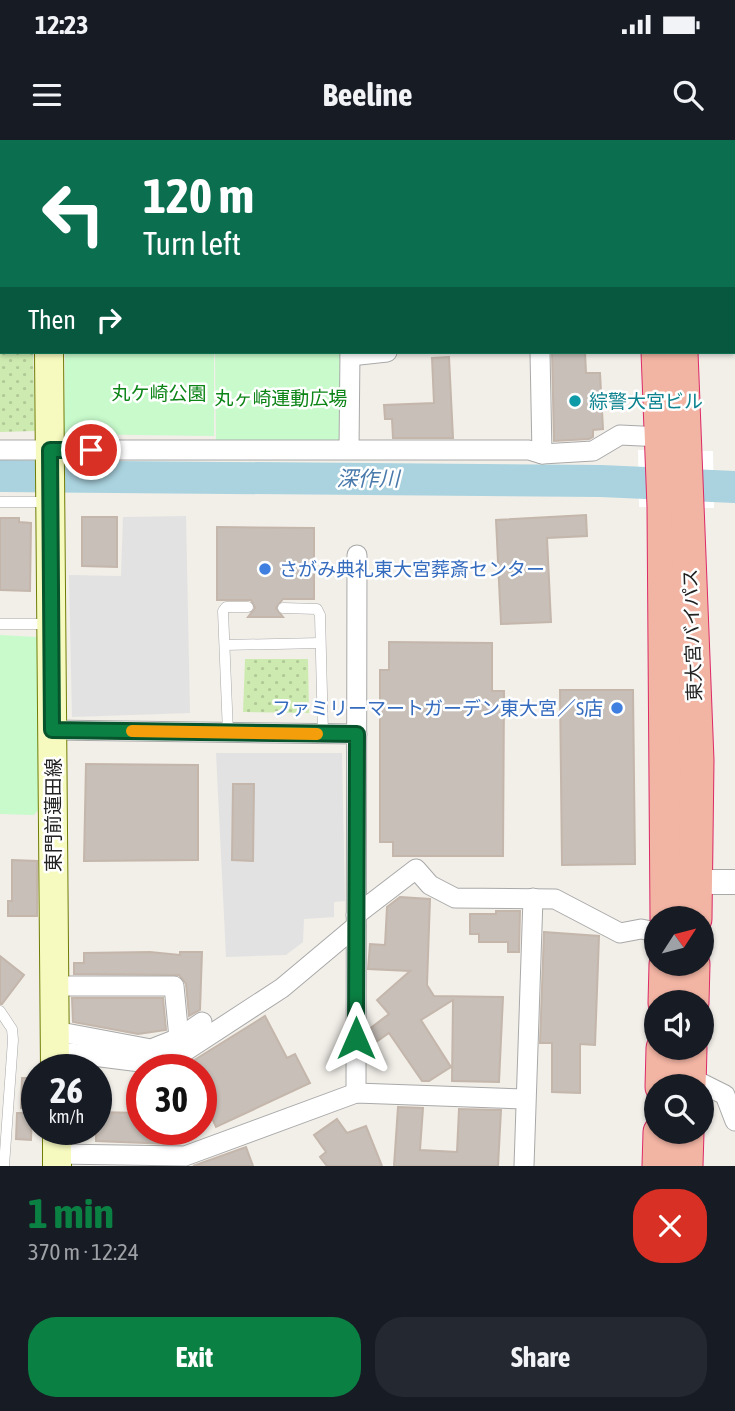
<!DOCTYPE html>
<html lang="en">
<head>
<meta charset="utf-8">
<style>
  :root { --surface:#171b24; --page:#242831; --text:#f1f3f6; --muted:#9ea1a6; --accent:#0b8043 }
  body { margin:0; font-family:"Asap Condensed","Noto Sans JP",sans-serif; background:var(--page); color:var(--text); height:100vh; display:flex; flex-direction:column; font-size:26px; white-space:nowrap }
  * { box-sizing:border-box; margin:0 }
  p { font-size:23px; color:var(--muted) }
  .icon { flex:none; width:38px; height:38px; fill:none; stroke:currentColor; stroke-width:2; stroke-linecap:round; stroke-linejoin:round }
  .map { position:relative; height:1026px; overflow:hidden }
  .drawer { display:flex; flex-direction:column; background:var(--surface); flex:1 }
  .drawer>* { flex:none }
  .top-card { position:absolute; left:0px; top:0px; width:735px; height:214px; box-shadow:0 2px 5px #0004; background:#0b6e4f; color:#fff; overflow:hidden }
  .needle { width:46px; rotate:54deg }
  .fabs { position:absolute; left:644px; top:766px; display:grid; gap:14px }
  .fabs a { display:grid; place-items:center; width:70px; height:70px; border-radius:50%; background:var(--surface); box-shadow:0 2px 5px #0004; font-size:35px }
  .speed { position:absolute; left:21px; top:914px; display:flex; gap:14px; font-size:35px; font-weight:700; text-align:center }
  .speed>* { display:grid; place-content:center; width:91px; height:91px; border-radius:50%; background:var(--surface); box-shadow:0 2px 5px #0004; line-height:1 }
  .speed small { font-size:18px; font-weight:400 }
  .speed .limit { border:10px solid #d22; background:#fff; color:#111 }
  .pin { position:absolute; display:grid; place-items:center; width:60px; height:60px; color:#fff; margin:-30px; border:4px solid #fff; border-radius:50%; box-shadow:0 2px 7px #0007 }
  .me { position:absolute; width:77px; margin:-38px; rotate:0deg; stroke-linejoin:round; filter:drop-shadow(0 0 5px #0008) }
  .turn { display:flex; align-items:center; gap:24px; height:147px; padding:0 28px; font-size:32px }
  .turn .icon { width:91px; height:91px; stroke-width:2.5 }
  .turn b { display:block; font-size:49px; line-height:60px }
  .then { display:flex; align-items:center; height:66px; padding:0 28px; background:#0003; gap:14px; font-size:26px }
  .round { display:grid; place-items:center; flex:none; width:74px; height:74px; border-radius:28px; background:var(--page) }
  .overview { display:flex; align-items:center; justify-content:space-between; height:119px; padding:0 28px }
  h1 { font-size:42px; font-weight:700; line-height:52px; color:var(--accent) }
  .action { display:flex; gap:14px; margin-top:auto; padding:14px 28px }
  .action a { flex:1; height:80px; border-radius:28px; background:var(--accent); color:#fff; font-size:28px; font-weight:700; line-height:80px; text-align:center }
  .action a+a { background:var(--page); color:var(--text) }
  .status { display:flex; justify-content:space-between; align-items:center; height:49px; padding:0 35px; background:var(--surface); direction:ltr }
  .status svg { height:19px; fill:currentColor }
  header { display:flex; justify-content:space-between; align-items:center; height:91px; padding:0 28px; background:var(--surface); font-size:32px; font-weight:700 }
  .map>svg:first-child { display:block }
  .grass { fill:url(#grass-dots) }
  .park { fill:#c8facc }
  .parking { fill:#e2e2e2 }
  .pier { fill:#fff }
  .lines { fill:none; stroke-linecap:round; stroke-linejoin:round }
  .river { stroke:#aad3df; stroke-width:32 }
  .building { fill:#c7bfb8; stroke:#c4b6ab; stroke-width:2 }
  .service-casing { stroke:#a9a9a9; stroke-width:11 }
  .minor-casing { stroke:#a9a9a9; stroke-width:21 }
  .tertiary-casing { stroke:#a9a9a9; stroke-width:26 }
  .secondary-casing { stroke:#707d05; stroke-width:30 }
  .trunk-casing { stroke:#dc2a67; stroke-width:35 }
  .service { stroke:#fff; stroke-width:10 }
  .minor { stroke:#fff; stroke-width:19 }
  .tertiary { stroke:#fff; stroke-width:24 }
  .secondary { stroke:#f7fabf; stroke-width:28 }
  .trunk { stroke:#f2b4a3; stroke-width:33 }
  .route-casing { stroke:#07532c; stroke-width:18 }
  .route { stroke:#0b8043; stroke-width:12 }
  .slow { stroke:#f59e0b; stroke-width:12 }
  .culture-dot { fill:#0f9aa8; stroke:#fff; stroke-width:2.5 }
  .shop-dot { fill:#3f7fe0; stroke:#fff; stroke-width:2.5 }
  .labels { text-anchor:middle; stroke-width:5; stroke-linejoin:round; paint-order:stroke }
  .park-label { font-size:19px; fill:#0c8416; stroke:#fff }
  .culture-label { font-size:19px; fill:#0d838f; stroke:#fff; text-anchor:start }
  .shop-label { font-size:19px; fill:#366cbe; stroke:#fff; text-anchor:start }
  .street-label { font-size:19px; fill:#222; stroke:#fff }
  .water-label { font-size:21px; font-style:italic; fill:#4a7aab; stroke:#fff }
</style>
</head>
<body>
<div class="status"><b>12:23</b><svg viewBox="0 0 49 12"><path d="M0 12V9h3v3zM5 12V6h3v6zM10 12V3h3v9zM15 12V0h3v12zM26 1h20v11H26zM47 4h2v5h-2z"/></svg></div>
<header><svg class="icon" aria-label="menu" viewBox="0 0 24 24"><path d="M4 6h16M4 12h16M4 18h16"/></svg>Beeline<svg class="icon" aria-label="search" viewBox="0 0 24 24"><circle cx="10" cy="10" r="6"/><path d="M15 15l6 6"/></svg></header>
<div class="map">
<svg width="735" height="1026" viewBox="0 0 735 1026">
  <defs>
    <pattern id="grass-dots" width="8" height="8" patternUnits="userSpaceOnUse" patternTransform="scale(1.75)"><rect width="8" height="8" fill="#cdebb0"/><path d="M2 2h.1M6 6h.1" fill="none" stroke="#b0c997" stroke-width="1.8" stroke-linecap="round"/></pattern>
  </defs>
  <rect width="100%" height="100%" fill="#f2efe9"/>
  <!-- grass -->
  <g class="grass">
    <polygon points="0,184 2,212 33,212 35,291 0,292"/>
    <polygon points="245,519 308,519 309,573 243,572"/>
  </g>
  <!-- park -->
  <g class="park">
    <polygon points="65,212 214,212 214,296 64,294"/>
    <polygon points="215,212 346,212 341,304 216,302"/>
    <polygon points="0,495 37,497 39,669 34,675 0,674"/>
  </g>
  <!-- parking -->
  <g class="parking">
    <polygon points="186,376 190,573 72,577 69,435 121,436 123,377"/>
    <polygon points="216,613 342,613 345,761 334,762 334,777 304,779 303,802 286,815 226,817"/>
  </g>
  <!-- pier -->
  <polygon class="pier" points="638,310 713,311 714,368 639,367"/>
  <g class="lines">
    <!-- river -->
    <polyline class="river" points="0,336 601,341 735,347"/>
  </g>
  <!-- building -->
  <g class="building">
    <polygon points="552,212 585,212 586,233 600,233 603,289 593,290 593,297 589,299 554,301"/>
    <polygon points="449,217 453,298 393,298 392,279 385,279 384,265 434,263 432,218"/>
    <polygon points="586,375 587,396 547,398 551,482 501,484 496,380"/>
    <polygon points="82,377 117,377 117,427 82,426"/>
    <polygon points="0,378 19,378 19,382 31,383 30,451 0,450"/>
    <polygon points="217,387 314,388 314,459 283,459 276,468 283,477 248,477 255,468 251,460 217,460"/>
    <polygon points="389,502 492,503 492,551 504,551 503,716 393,716 393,702 380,702 380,530 389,530"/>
    <polygon points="560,550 633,550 635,724 562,725"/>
    <polygon points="86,624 198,625 198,720 84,721"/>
    <polygon points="233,644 254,644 253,721 232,720"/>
    <polygon points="12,720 37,721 37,776 8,776 8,761 12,761"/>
    <polygon points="400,757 430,759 427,845 434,856 503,857 499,942 452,941 453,860 421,880 451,927 429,941 422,941 389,893 376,902 368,890 389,874 377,860 410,831 368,829 370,804 385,805 387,767"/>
    <polygon points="496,771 520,771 519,812 508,812 508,802 479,802 479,794 470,794 470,774 496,774"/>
    <polygon points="544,792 599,796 595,905 580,904 580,953 552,952 552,903 540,903"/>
    <polygon points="150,812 180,815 180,812 202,812 200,870 189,876 186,844 179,835 74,834 74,823 84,823 84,813"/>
    <polygon points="0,816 24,835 2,864 0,864"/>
    <polygon points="72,858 163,858 166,890 138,894 73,882"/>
    <polygon points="265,876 287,918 295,914 310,943 216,987 201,953 201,929 180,929"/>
    <polygon points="22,938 37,938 37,969 21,968"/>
    <polygon points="398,967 423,968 420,1010 457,1012 459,969 501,970 498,1026 394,1026"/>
    <polygon points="96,972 142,973 142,989 179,989 182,1001 170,1004 96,1001"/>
    <polygon points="17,973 32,973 31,1000 16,999"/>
    <polygon points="337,979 347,993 366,986 382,1026 327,1026 320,1017 326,1012 314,995"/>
    <polygon points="246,1007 253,1026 193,1026"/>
  </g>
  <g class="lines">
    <!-- service casing -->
    <g class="service-casing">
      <g id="service">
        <polyline points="0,362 48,362"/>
        <polyline points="283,468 317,469 320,475 323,594"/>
        <polyline points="0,484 47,484"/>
        <polyline points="225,505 320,503"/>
        <polyline points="228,593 223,471 226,467 248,467"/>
        <polyline points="0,871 12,889 13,900 4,1026"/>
      </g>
    </g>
    <!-- minor casing -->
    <g class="minor-casing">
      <g id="minor">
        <polyline points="163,0 163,2"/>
        <polyline points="247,0 248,2"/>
        <polyline points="501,0 502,2"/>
        <polyline points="226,2 231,0"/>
        <polyline points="365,2 377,2"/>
        <polyline points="0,35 2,34"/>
        <polyline points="540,212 542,314"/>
        <polyline points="350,216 387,212"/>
        <polyline points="349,309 350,212"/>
        <polyline points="0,310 529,310 542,314 593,311 620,295 662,297"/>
        <polyline points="52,590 357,594"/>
        <polyline points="356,775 416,729 430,745 455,758 555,759 620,793 641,789 656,792"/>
        <polyline points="54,846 174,846 179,898"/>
        <polyline points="55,891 151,909 179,898 202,882"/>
        <polyline points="54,911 164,925 282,848 356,786"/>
        <polyline points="689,937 725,955 735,981"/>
        <polyline points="356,953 357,415"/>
        <polyline points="57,1014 185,1016 356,953 525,959"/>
        <polyline points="524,1026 533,758"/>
      </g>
    </g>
    <!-- tertiary casing -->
    <g class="tertiary-casing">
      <g id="tertiary">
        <polyline points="719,2 725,0"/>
        <polyline points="681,742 735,742"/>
      </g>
    </g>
    <!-- secondary casing -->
    <g class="secondary-casing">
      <g id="secondary">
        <polyline points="9,0 9,2"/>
        <polyline points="49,212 55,929"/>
        <polyline points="57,989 57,1026"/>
      </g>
    </g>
    <!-- trunk casing -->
    <g class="trunk-casing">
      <g id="trunk">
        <polyline points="643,0 643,2"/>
        <polyline points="669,0 669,2"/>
        <polyline points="658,212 664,367 667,779"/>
        <polyline points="681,212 697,620 695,779"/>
        <polyline points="665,863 666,824"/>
        <polyline points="692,863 693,824"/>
        <polyline points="662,947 663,908"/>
        <polyline points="689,947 690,908"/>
        <polyline points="659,1026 660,992"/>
        <polyline points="686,1026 687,992"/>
      </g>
    </g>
    <!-- service -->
    <use href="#service" class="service"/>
    <!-- minor -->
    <use href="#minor" class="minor"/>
    <!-- tertiary -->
    <use href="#tertiary" class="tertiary"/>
    <!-- secondary -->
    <use href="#secondary" class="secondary"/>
    <!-- trunk -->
    <use href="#trunk" class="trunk"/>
  </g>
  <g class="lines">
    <!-- route casing -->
    <g class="route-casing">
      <polyline id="route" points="91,310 50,310 52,590 357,594 356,898"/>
    </g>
    <!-- route -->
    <use href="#route" class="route"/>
    <!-- slow -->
    <polyline class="slow" points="132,591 317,594"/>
  </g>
  <!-- markers -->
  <circle class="culture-dot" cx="575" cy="261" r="7"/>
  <g class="shop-dot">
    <circle cx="265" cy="429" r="7"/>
    <circle cx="617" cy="568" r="7"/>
  </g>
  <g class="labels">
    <!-- park labels -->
    <g class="park-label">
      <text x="159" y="260">丸ケ崎公園</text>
      <text x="281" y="265">丸ヶ崎運動広場</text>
    </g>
    <!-- culture labels -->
    <g class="culture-label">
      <text x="589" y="268">綜警大宮ビル</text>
    </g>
    <!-- shop labels -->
    <g class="shop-label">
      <text x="279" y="436">さがみ典礼東大宮葬斎センター</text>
      <text x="603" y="575" text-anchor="end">ファミリーマートガーデン東大宮／S店</text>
    </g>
    <!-- street labels -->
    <g class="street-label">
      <text transform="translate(692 495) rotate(-92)" y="7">東大宮バイパス</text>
      <text transform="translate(53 675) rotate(-90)" y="7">東門前蓮田線</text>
    </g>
    <!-- water labels -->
    <g class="water-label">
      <text x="368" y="346">深作川</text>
    </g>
  </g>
</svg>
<div class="fabs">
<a><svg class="needle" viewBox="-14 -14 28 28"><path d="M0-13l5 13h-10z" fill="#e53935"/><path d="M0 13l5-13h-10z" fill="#9ea1a6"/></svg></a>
<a><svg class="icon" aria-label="sound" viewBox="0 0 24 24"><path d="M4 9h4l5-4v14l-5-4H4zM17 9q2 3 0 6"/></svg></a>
<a><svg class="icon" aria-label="search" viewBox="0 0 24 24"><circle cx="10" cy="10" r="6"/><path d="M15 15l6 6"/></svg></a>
</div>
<div class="speed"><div>26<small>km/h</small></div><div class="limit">30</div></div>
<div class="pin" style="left:91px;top:310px;background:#d93025"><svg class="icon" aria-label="arrive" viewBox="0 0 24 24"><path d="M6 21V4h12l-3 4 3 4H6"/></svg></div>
<svg class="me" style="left:356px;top:898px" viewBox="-20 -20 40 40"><path d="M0-17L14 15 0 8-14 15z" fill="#0b8043" stroke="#fff" stroke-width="4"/></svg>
<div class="top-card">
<div class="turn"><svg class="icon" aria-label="left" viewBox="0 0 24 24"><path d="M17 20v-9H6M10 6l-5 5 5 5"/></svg><div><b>120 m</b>Turn left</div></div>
<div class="then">Then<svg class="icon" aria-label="right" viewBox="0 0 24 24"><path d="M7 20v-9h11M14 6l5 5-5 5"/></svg></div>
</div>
</div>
<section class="drawer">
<div class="overview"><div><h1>1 min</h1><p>370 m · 12:24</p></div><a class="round" style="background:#d93025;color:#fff"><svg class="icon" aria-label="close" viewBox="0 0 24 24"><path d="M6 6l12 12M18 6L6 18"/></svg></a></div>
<div class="action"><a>Exit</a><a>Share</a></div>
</section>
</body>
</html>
